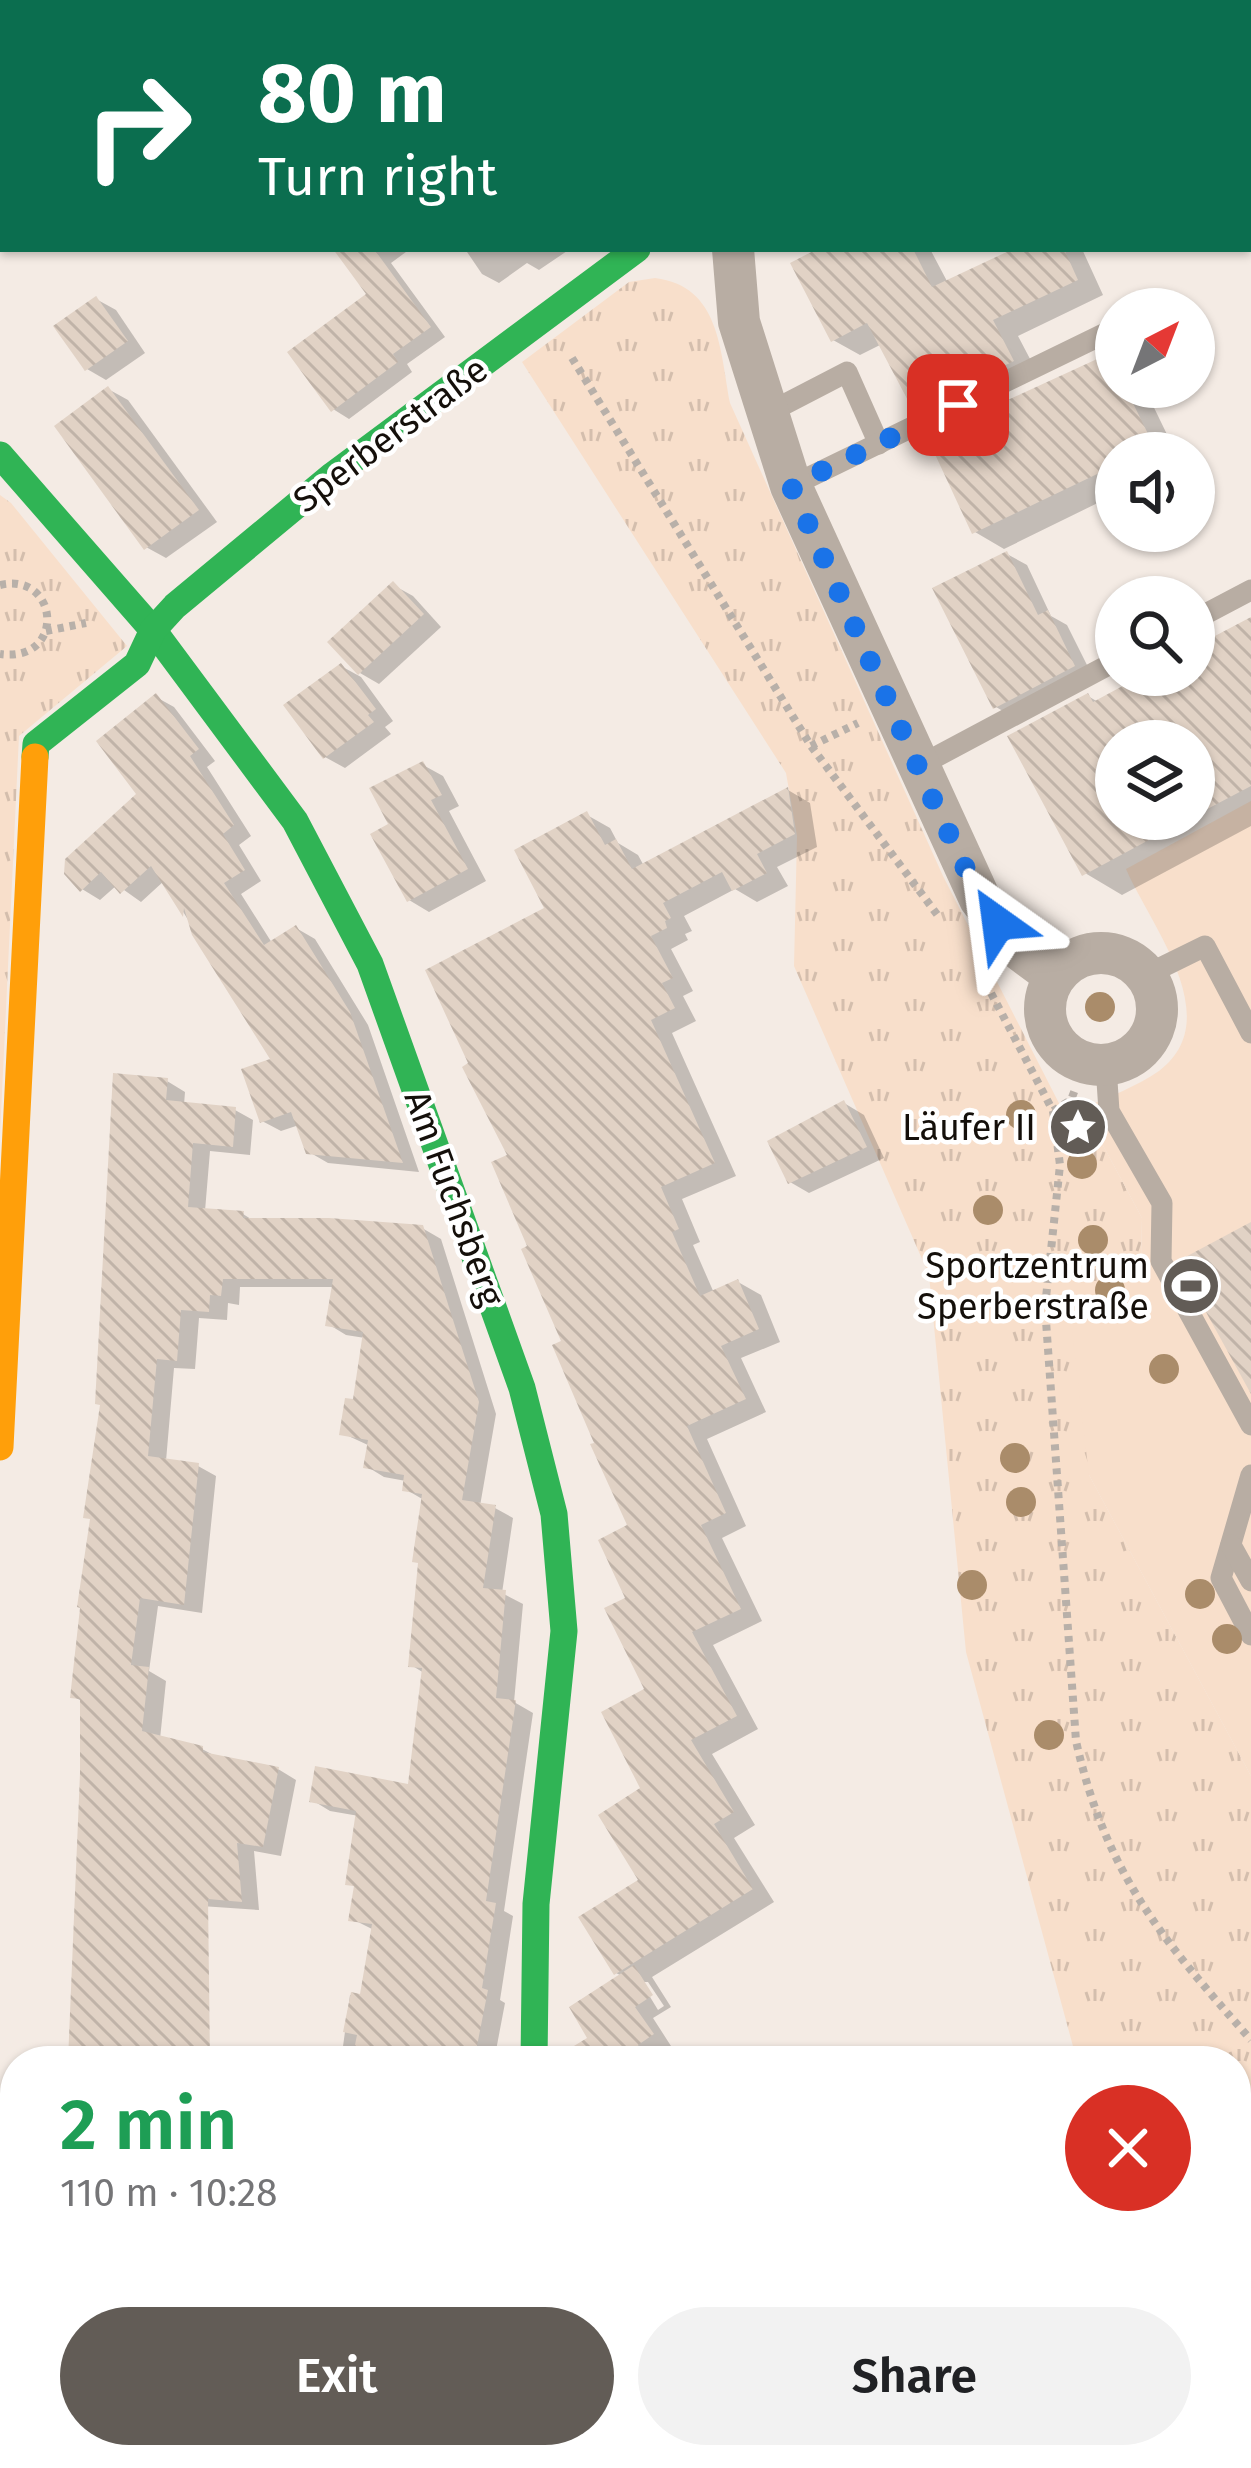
<!DOCTYPE html>
<html lang="en">
<head>
<meta charset="utf-8">
<style>
  :root { --surface:#fff; --page:#f2f2f2; --text:#202124; --muted:#757577; --accent:#625c56 }
  body { margin:0; font-family:"Fira Sans",sans-serif; background:var(--page); color:var(--text); height:100vh; display:flex; flex-direction:column; font-size:45px; white-space:nowrap }
  * { box-sizing:border-box; margin:0 }
  p { font-size:39px; color:var(--muted) }
  .icon { flex:none; width:66px; height:66px; fill:none; stroke:currentColor; stroke-width:2; stroke-linecap:round; stroke-linejoin:round }
  .map { position:relative; flex:1; overflow:hidden }
  .side { position:absolute; left:0px; top:2046px; width:1251px; height:423px; display:flex; flex-direction:column; background:var(--surface); border-radius:48px 48px 0 0; box-shadow:0 3px 9px #0004 }
  .side>* { flex:none }
  .banner { position:absolute; left:0px; top:0px; width:1251px; height:252px; box-shadow:0 3px 9px #0004; background:#0b6e4f; color:#fff; overflow:hidden }
  .needle { width:78px; rotate:42deg }
  .tools { position:absolute; left:1095px; top:288px; display:grid; gap:24px }
  .tools a { display:grid; place-items:center; width:120px; height:120px; border-radius:50%; background:var(--surface); box-shadow:0 3px 9px #0004; font-size:60px }
  .pin { position:absolute; display:grid; place-items:center; width:102px; height:102px; color:#fff; margin:-51px; border-radius:24px; box-shadow:0 6px 18px #0006 }
  .me { position:absolute; width:132px; margin:-66px; rotate:329deg; stroke-linejoin:round; filter:drop-shadow(0 0 9px #0008) }
  .turn { display:flex; align-items:center; gap:42px; height:252px; padding:0 60px; font-size:54px }
  .turn .icon { width:156px; height:156px; stroke-width:2.5 }
  .turn b { display:block; font-size:84px; line-height:102px }
  .round { display:grid; place-items:center; flex:none; width:126px; height:126px; border-radius:63px; background:var(--page) }
  .overview { display:flex; align-items:center; justify-content:space-between; height:204px; padding:0 60px }
  h1 { font-size:72px; font-weight:600; line-height:90px; color:#1e9e55 }
  .cta { display:flex; gap:24px; margin-top:auto; padding:24px 60px }
  .cta a { flex:1; height:138px; border-radius:72px; background:var(--accent); color:#fff; font-size:48px; font-weight:600; line-height:138px; text-align:center }
  .cta a+a { background:var(--page); color:var(--text) }
  .map>svg:first-child { display:block }
  .park { fill:url(#park-tufts) }
  .garden { fill:#f8dfcb }
  .shadow { fill:#0003; fill-rule:evenodd }
  .building { fill:url(#building-back-hatch) }
  .lines { fill:none; stroke-linecap:round; stroke-linejoin:round }
  .path { stroke:#b8b0a9; stroke-width:8; stroke-dasharray:6 6; stroke-linecap:butt }
  .lane { stroke:#b8ada3; stroke-width:21 }
  .street { stroke:#b8ada3; stroke-width:42 }
  .fast { stroke:#30b455; stroke-width:27 }
  .slow { stroke:#ff9f0a; stroke-width:27 }
  .tree { fill:#aa8c6a }
  .route { stroke:#1a73e8; stroke-width:21; stroke-dasharray:0 37.8 }
  .labels { text-anchor:middle; stroke-width:9; stroke-linejoin:round; paint-order:stroke }
  .street-label { font-size:36px; fill:#140f0a; stroke:#fff }
  .poi-label { font-size:36px; fill:#140f0a; stroke:#fff; text-anchor:end }
</style>
</head>
<body>
<div class="map">
<svg width="1251" height="2468" viewBox="0 0 1251 2468">
  <defs>
    <pattern id="park-tufts" width="24" height="20" patternUnits="userSpaceOnUse" patternTransform="scale(3)"><rect width="24" height="20" fill="#f8dfcb"/><path d="M3 7l-1-3M5 7V3M7 7l1-3M15 17l-1-3M17 17v-4M19 17l1-3" fill="none" stroke="#d4bead"/></pattern>
    <pattern id="building-back-hatch" width="6" height="6" patternUnits="userSpaceOnUse" patternTransform="scale(3)"><rect width="6" height="6" fill="#e1d2c5"/><path d="M-1 5l2 2M0 0l6 6M5-1l2 2" fill="none" stroke="#c0b3a8"/></pattern>
  </defs>
  <rect width="100%" height="100%" fill="#f4ebe4"/>
  <!-- park -->
  <g class="park">
    <path d="M655 278C720 286 720 350 730 403L943 876 1066 1117 1083 1108 1142 1218 1141 1260 1146 1274 1089 1475 1251 1776V2198L1236 2201V2061H1077L966 1652 929 1275 794 966 797 836 786 773 522 362 629 282Z"/>
    <polygon points="0,495 11,503 127,646 19,736 0,1135"/>
  </g>
  <!-- garden -->
  <path class="garden" d="M1251 801V1776L1089 1475 1072 1332 1145 1274 1141 1261 1142 1218 1083 1108C1108 1097 1136 1087 1159 1071 1228 1019 1150 925 1126 869Z"/>
  <!-- shadow -->
  <g class="shadow">
    <polygon points="105,0 170,0 165,3"/>
    <polygon points="226,0 429,0 221,3"/>
    <polygon points="514,0 577,0 579,3 516,3"/>
    <polygon points="1017,0 1061,0 1063,3 1013,3"/>
    <polygon points="336,249 410,249 391,263 445,337 407,364 412,372 349,419 333,409 370,295"/>
    <polygon points="465,249 570,249 539,270 527,263 499,283 482,274"/>
    <polygon points="823,249 930,249 948,283 1020,249 1082,249 1103,295 1018,336 1039,376 942,424 915,408 882,344 860,355 833,340"/>
    <polygon points="96,299 116,310 145,353 106,380 87,369"/>
    <polygon points="1108,357 1116,362 1116,387 1144,387 1176,453 1116,453 1116,494 1004,549 975,532"/>
    <polygon points="108,389 128,400 217,522 166,558 146,547"/>
    <polygon points="1007,554 1027,565 1051,616 1067,625 1093,677 1015,718 996,707"/>
    <polygon points="393,585 413,596 441,627 379,684 360,673"/>
    <path d="M1251 620V826L1122 895 1085 873 1088 696 1098 702 1149 675H1194V651ZM1116 741H1194V819H1116Z"/>
    <polygon points="341,666 361,677 393,721 385,727 391,734 345,768 325,757"/>
    <polygon points="156,697 174,707 215,761 207,767 251,836 239,845 261,881 241,894 272,943 296,928 315,939 368,1025 419,1172 328,1163 309,1152 299,1125 281,1131 262,1121 275,1060 164,881 141,902 117,885 100,900 82,889 140,794"/>
    <polygon points="423,765 443,776 459,806 449,811 486,881 429,912 409,900 392,825"/>
    <path d="M788 790 810 803 817 847 777 867 788 886 757 902 735 889 684 916 692 931 685 934 688 940 671 949 693 991 683 996 696 1021 672 1033 736 1176 682 1199 700 1242 693 1245 714 1293 738 1282 761 1295 780 1342 741 1358 766 1412 707 1439 746 1526 722 1538 762 1621 713 1645 758 1729 712 1754 755 1825 734 1838 774 1902 652 1977 671 2007 653 2018 671 2046 656 2056 659 2061H591V2039L622 1976 616 1973 642 1880 648 1690 629 1600 631 1526 597 1444 531 1248 511 1157 548 909 587 815 610 828 618 843 638 855 644 866ZM641 1982H648L664 2006 658 2010Z"/>
    <polygon points="167,1081 185,1092 184,1105 235,1110 253,1120 250,1155 210,1151 205,1211 243,1214 254,1221 422,1228 441,1239 496,1414 480,1506 495,1508 513,1518 502,1593 523,1604 514,1702 533,1713 504,1911 513,1916 500,2000 505,2003 494,2061 341,2061 350,1995 363,1997 374,1930 352,1919 357,1888 348,1883 359,1816 330,1811 312,1800 411,1787 424,1673 411,1665 424,1500 405,1489 406,1481 384,1477 366,1466 370,1446 342,1433 356,1402 365,1338 346,1335 328,1324 335,1287 240,1287 239,1305 228,1303 227,1320 199,1318 195,1369 174,1368 166,1461 198,1466 216,1476 202,1613 158,1606 149,1671 166,1681 160,1739 202,1749 219,1758 278,1769 296,1780 281,1856 254,1851 259,1910 201,1906 140,2061 73,2061 83,1702 73,1696"/>
    <polygon points="844,1103 864,1115 884,1158 809,1193 790,1182"/>
    <polygon points="1236,2316 1251,2325 1251,2468 1159,2468 1152,2454 1236,2454"/>
    <polygon points="56,2454 233,2454 232,2468 57,2468"/>
    <polygon points="435,2454 562,2454 564,2468 432,2468 429,2462 436,2460"/>
    <polygon points="682,2454 767,2454 770,2463 762,2468 681,2468 675,2460"/>
    <polygon points="948,2454 991,2454 1003,2463 1028,2460 1041,2468 937,2468"/>
  </g>
  <!-- building -->
  <g class="building">
    <polygon points="333,249 374,249 431,327 393,354 398,362 331,412 287,352 366,294"/>
    <polygon points="817,249 913,249 932,287 1013,249 1064,249 1078,280 993,320 1014,361 913,410 867,323 831,342 790,263"/>
    <polygon points="96,296 128,341 85,371 53,326"/>
    <polygon points="1108,354 1116,369 1116,387 1125,387 1154,446 1140,453 1116,453 1116,465 972,534 927,437"/>
    <polygon points="108,386 199,510 144,550 54,426"/>
    <polygon points="1007,551 1038,615 1048,610 1075,666 993,709 932,588"/>
    <polygon points="393,581 424,614 358,675 327,642"/>
    <polygon points="1251,617 1251,786 1194,816 1194,741 1116,741 1116,819 1188,819 1082,876 1007,736 1088,693 1093,702 1143,675 1194,675 1194,647"/>
    <polygon points="341,663 376,709 368,715 374,722 323,759 283,705"/>
    <polygon points="156,693 199,749 190,756 234,825 223,834 245,870 224,883 264,945 296,925 350,1012 403,1163 306,1154 291,1112 260,1123 241,1069 270,1059 192,935 184,908 183,917 151,866 120,894 101,872 80,892 64,874 65,859 136,794 96,741"/>
    <polygon points="423,761 442,795 431,800 468,869 407,902 370,834 388,824 369,788"/>
    <polygon points="788,787 795,834 757,854 767,873 732,891 722,872 663,903 671,918 665,921 667,928 651,936 673,978 662,983 675,1008 651,1020 715,1163 661,1187 679,1229 672,1232 700,1296 738,1279 759,1329 721,1346 746,1399 687,1426 726,1513 701,1525 741,1609 692,1632 737,1716 691,1740 734,1812 714,1824 753,1889 614,1975 578,1917 638,1880 598,1815 640,1788 601,1712 644,1689 604,1608 625,1598 598,1540 627,1525 590,1444 594,1443 552,1345 561,1341 521,1249 527,1246 491,1162 507,1155 462,1067 468,1063 425,970 544,908 514,850 587,811 605,845 616,839 632,869"/>
    <polygon points="113,1073 168,1078 166,1100 236,1107 233,1147 193,1143 188,1207 244,1211 243,1218 329,1218 423,1225 479,1402 462,1500 496,1505 483,1588 506,1590 496,1698 516,1700 486,1901 496,1903 482,1988 488,1990 474,2061 407,2061 354,2050 357,2035 343,2032 351,1992 360,1994 372,1924 348,1921 354,1886 345,1885 356,1811 309,1802 315,1766 408,1784 422,1668 408,1667 418,1563 412,1562 422,1494 402,1491 404,1475 363,1468 368,1440 339,1435 345,1398 353,1399 363,1332 325,1326 333,1279 223,1279 221,1296 210,1295 209,1312 181,1310 177,1361 157,1359 148,1456 199,1463 184,1605 140,1598 131,1665 149,1667 142,1731 203,1746 203,1752 279,1767 263,1847 237,1843 242,1902 208,1899 210,2061 68,2061 80,1773 80,1699 70,1698 80,1608 77,1607 90,1519 83,1518 100,1405 95,1404"/>
    <polygon points="844,1100 867,1147 788,1184 767,1141"/>
    <polygon points="1251,1222 1251,1394 1178,1261"/>
    <polygon points="634,1965 653,1995 635,2007 654,2034 638,2045 649,2061 568,2061 569,2049 587,2038 569,2007"/>
  </g>
  <g class="lines">
    <!-- path -->
    <g class="path">
      <polyline points="312,0 314,3"/>
      <polyline points="572,358 811,746 939,917"/>
      <path d="M0 585C59 571 67 663 0 654"/>
      <polyline points="46,631 86,623"/>
      <polyline points="811,746 858,723"/>
      <path d="M980 972 1053 1111 1060 1165 1045 1307 1076 1741C1106 1875 1163 1940 1251 2040"/>
      <polyline points="1053,1111 1071,1100 1076,1087"/>
      <polyline points="1236,2148 1251,2126"/>
      <polyline points="813,2468 827,2454"/>
    </g>
    <!-- lane -->
    <g class="lane">
      <polyline points="981,0 983,3"/>
      <polyline points="1121,0 1123,3"/>
      <polyline points="1248,189 1251,194"/>
      <polyline points="1156,309 1164,305"/>
      <polyline points="766,414 847,372 879,444"/>
      <polyline points="791,486 1116,328"/>
      <polyline points="1194,620 1251,590"/>
      <polyline points="917,767 1116,661"/>
      <polyline points="1146,975 1205,946 1251,1033"/>
      <polyline points="1106,1066 1109,1111 1162,1203 1161,1261 1251,1425"/>
      <polyline points="1251,1475 1221,1578 1251,1635"/>
      <polyline points="1231,1545 1251,1581"/>
    </g>
    <!-- street -->
    <g class="street">
      <polyline points="636,0 638,3"/>
      <polyline points="916,3 920,0"/>
      <polyline points="733,249 739,322 791,486 980,899 1016,947 1055,976"/>
      <circle cx="1101" cy="1009" r="56"/>
      <polyline points="592,2454 595,2468"/>
    </g>
    <!-- fast -->
    <g class="fast">
      <polyline points="0,455 153,630 295,821 370,964 522,1388 554,1514 564,1631 536,1904 534,2061"/>
      <polyline points="35,757 36,744 137,664 153,630 175,606 333,475 637,249"/>
    </g>
    <!-- slow -->
    <polyline class="slow" points="0,1447 35,757"/>
  </g>
  <!-- trees -->
  <g class="tree">
    <circle cx="1100" cy="1007" r="15"/>
    <circle cx="1021" cy="1115" r="15"/>
    <circle cx="1082" cy="1164" r="15"/>
    <circle cx="988" cy="1210" r="15"/>
    <circle cx="1093" cy="1240" r="15"/>
    <circle cx="1110" cy="1290" r="15"/>
    <circle cx="1164" cy="1369" r="15"/>
    <circle cx="1015" cy="1458" r="15"/>
    <circle cx="1021" cy="1502" r="15"/>
    <circle cx="972" cy="1585" r="15"/>
    <circle cx="1200" cy="1594" r="15"/>
    <circle cx="1227" cy="1639" r="15"/>
    <circle cx="1049" cy="1735" r="15"/>
  </g>
  <g class="lines">
    <!-- route -->
    <polyline class="route" points="958,405 791,486 933,800 980,899 998,923"/>
  </g>
  <!-- icons -->
  <defs>
    <g id="sight-disc" transform="scale(3)"><circle r="9.5" fill="#625c56" stroke="#fff"/><path d="M0-6L1.8-2.2L6-1.7L2.9 1.2L3.7 5.4L0 3.3L-3.7 5.4L-2.9 1.2L-6-1.7L-1.8-2.2Z" fill="#fff"/></g>
    <g id="stadium-disc" transform="scale(3)"><circle r="9.5" fill="#625c56" stroke="#fff"/><path d="M0-5a6.5 5 0 1 0 0 10a6.5 5 0 1 0 0-10ZM-3.5-1.8h7v3.6h-7Z" fill="#fff"/></g>
  </defs>
  <g fill-rule="evenodd">
    <use href="#sight-disc" x="1078" y="1127"/>
    <use href="#stadium-disc" x="1191" y="1286"/>
  </g>
  <g class="labels">
    <!-- street labels -->
    <g class="street-label">
      <text transform="translate(390 434) rotate(-37)" y="13">Sperberstraße</text>
      <text transform="translate(455 1198) rotate(70)" y="13">Am Fuchsberg</text>
    </g>
    <!-- poi labels -->
    <g class="poi-label">
      <text x="1036" y="1140">Läufer II</text>
      <text x="1149" y="1278">Sportzentrum<tspan x="1149" dy="41">Sperberstraße</tspan></text>
    </g>
  </g>
</svg>
<div class="tools">
<a><svg class="needle" viewBox="-14 -14 28 28"><path d="M0-13l5 13h-10z" fill="#e53935"/><path d="M0 13l5-13h-10z" fill="#757577"/></svg></a>
<a><svg class="icon" aria-label="sound" viewBox="0 0 24 24"><path d="M4 9h4l5-4v14l-5-4H4zM17 9q2 3 0 6"/></svg></a>
<a><svg class="icon" aria-label="search" viewBox="0 0 24 24"><circle cx="10" cy="10" r="6"/><path d="M15 15l6 6"/></svg></a>
<a><svg class="icon" aria-label="layers" viewBox="0 0 24 24"><path d="M12 4l9 5-9 5-9-5zM3 14l9 5 9-5"/></svg></a>
</div>
<div class="pin" style="left:958px;top:405px;background:#d93025"><svg class="icon" aria-label="arrive" viewBox="0 0 24 24"><path d="M6 21V4h12l-3 4 3 4H6"/></svg></div>
<svg class="me" style="left:998px;top:923px" viewBox="-20 -20 40 40"><path d="M0-17L14 15 0 8-14 15z" fill="#1a73e8" stroke="#fff" stroke-width="4"/></svg>
<div class="banner">
<div class="turn"><svg class="icon" aria-label="right" viewBox="0 0 24 24"><path d="M7 20v-9h11M14 6l5 5-5 5"/></svg><div><b>80 m</b>Turn right</div></div>
</div>
<section class="side">
<div class="overview"><div><h1>2 min</h1><p>110 m · 10:28</p></div><a class="round" style="background:#d93025;color:#fff"><svg class="icon" aria-label="close" viewBox="0 0 24 24"><path d="M6 6l12 12M18 6L6 18"/></svg></a></div>
<div class="cta"><a>Exit</a><a>Share</a></div>
</section>
</div>
</body>
</html>
